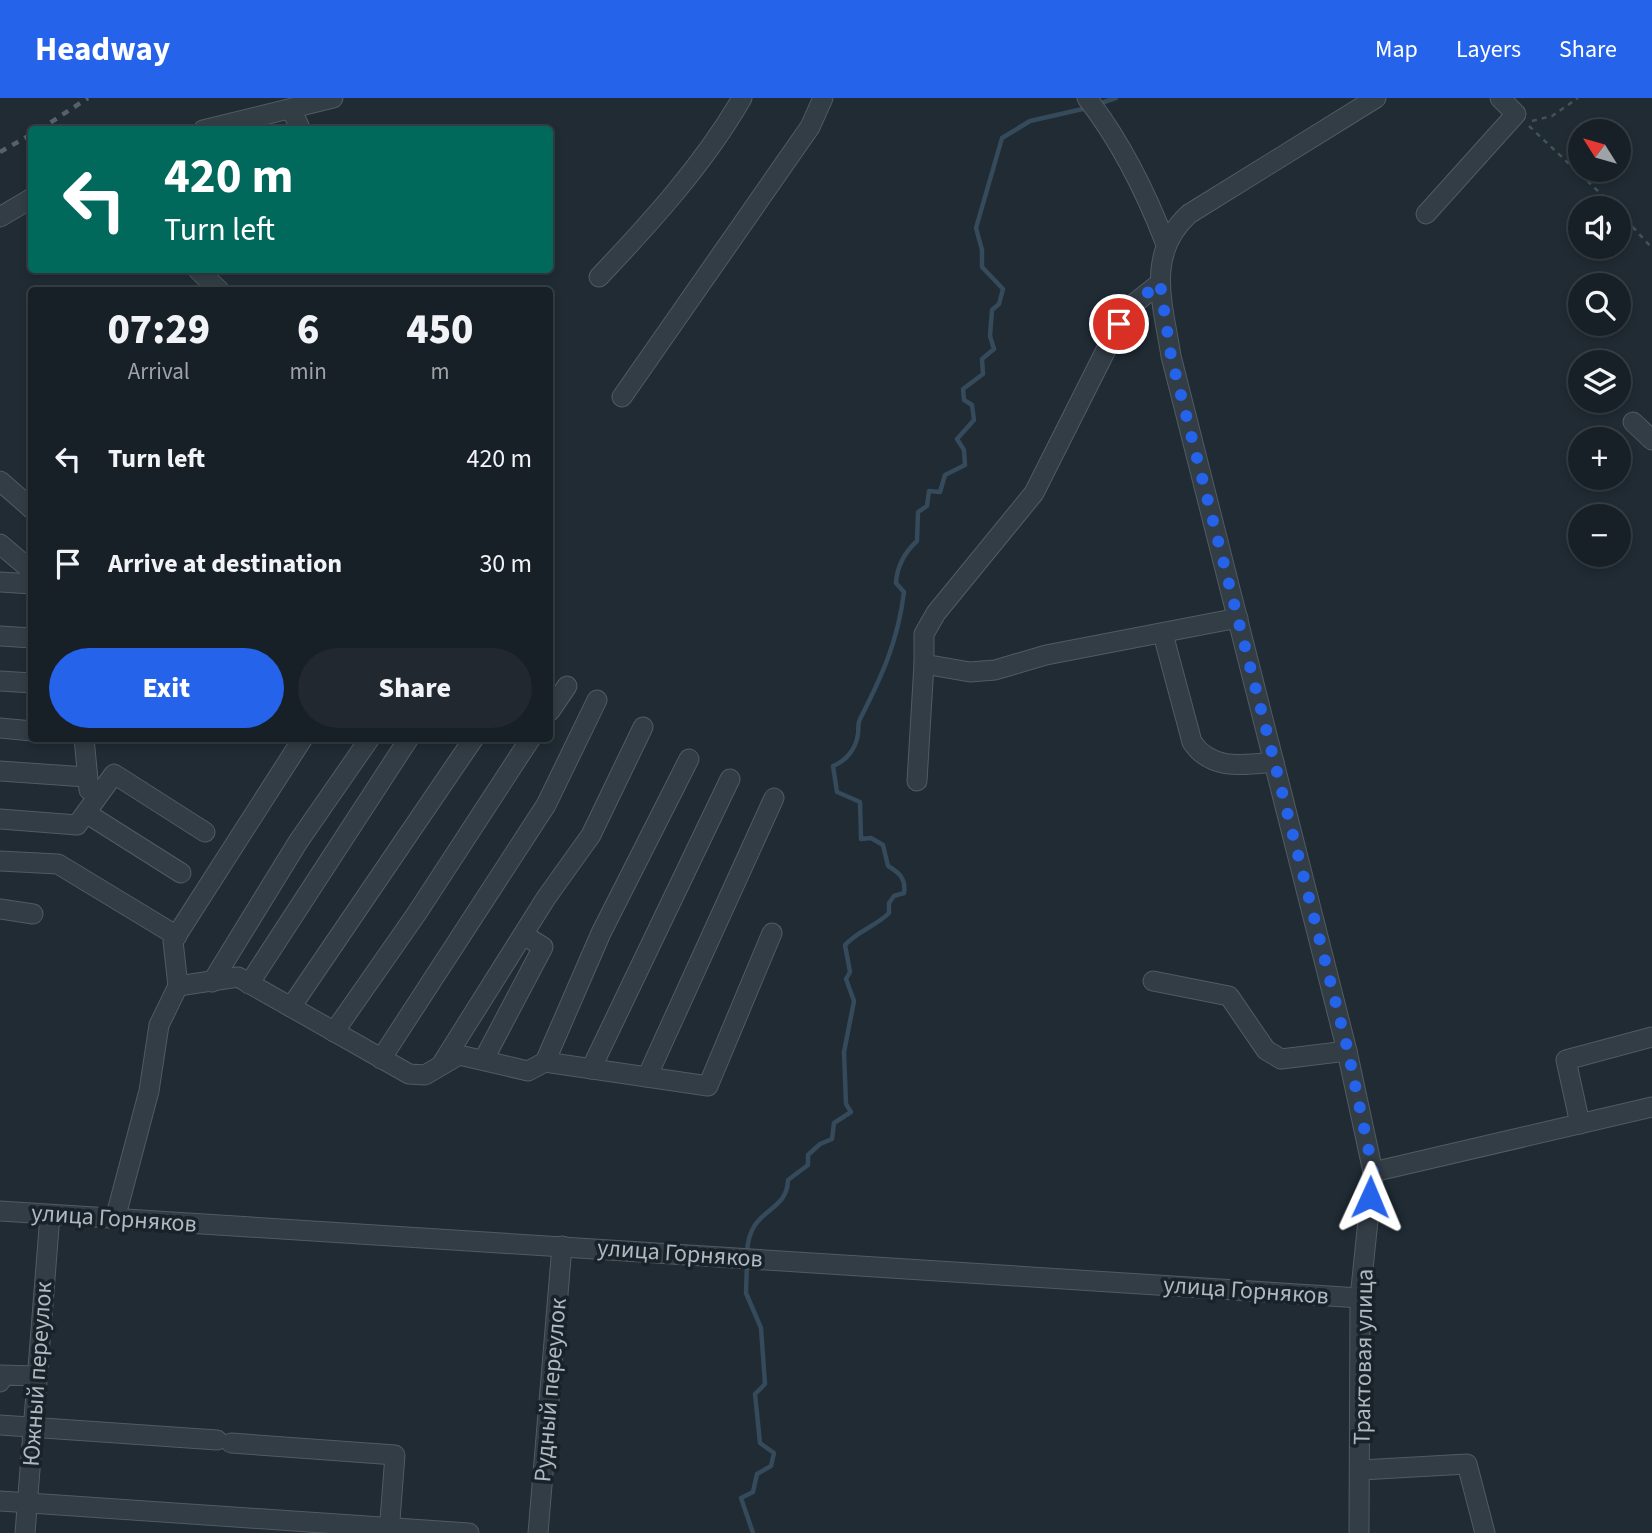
<!DOCTYPE html>
<html lang="en">
<head>
<meta charset="utf-8">
<style>
  :root { --surface:#182027; --page:#21282f; --text:#f1f3f6; --muted:#9fa3a7; --line:#363e44; --accent:#2563eb }
  body { margin:0; font-family:"Source Sans 3",sans-serif; background:var(--page); color:var(--text); height:100vh; display:flex; flex-direction:column; font-size:26px; white-space:nowrap }
  * { box-sizing:border-box; margin:0 }
  p { font-size:23px; color:var(--muted) }
  .icon { flex:none; width:38px; height:38px; fill:none; stroke:currentColor; stroke-width:2; stroke-linecap:round; stroke-linejoin:round }
  .map { position:relative; flex:1; overflow:hidden }
  .sheet { position:absolute; left:28px; top:189px; width:525px; height:455px; display:flex; flex-direction:column; background:var(--surface); border-radius:7px; box-shadow:0 4px 10px #0003,0 0 0 2px var(--line) }
  .sheet>* { flex:none }
  .top-card { position:absolute; left:28px; top:28px; width:525px; height:147px; border-radius:7px; box-shadow:0 4px 10px #0003,0 0 0 2px var(--line); background:#00695c; color:#fff; overflow:hidden }
  .needle { width:46px; rotate:307deg }
  .tools { position:absolute; left:1568px; top:21px; display:grid; gap:14px }
  .tools a { display:grid; place-items:center; width:63px; height:63px; border-radius:50%; background:var(--surface); box-shadow:0 4px 10px #0003,0 0 0 2px var(--line); font-size:35px }
  .pin { position:absolute; display:grid; place-items:center; width:60px; height:60px; color:#fff; margin:-30px; border:4px solid #fff; border-radius:50%; box-shadow:0 2px 7px #0007 }
  .me { position:absolute; width:77px; margin:-38px; rotate:1deg; stroke-linejoin:round; filter:drop-shadow(0 0 5px #0008) }
  .turn { display:flex; align-items:center; gap:24px; height:147px; padding:0 21px; font-size:32px }
  .turn .icon { width:91px; height:91px; stroke-width:2.5 }
  .turn b { display:block; font-size:49px; line-height:60px }
  .eta { display:flex; justify-content:space-evenly; align-items:center; height:119px; text-align:center }
  .eta b { font-size:42px; font-weight:800; line-height:49px }
  .action { display:flex; gap:14px; margin-top:auto; padding:14px 21px }
  .action a { flex:1; height:80px; border-radius:42px; background:var(--accent); color:#fff; font-size:28px; font-weight:800; line-height:80px; text-align:center }
  .action a+a { background:var(--page); color:var(--text) }
  ul { padding:0; list-style:none }
  li { display:flex; align-items:center; gap:21px; height:105px; padding:0 21px }
  li div { flex:1 }
  li b { display:block; font-size:26px }
  li em { font-style:normal }
  header { display:flex; align-items:center; gap:42px; box-sizing:border-box; height:98px; padding:0 35px; background:var(--accent); color:#fff }
  header strong { font-size:33px }
  nav { display:flex; gap:38px; margin-inline-start:auto; font-size:24px }
  .map>svg:first-child { display:block }
  .lines { fill:none; stroke-linecap:round; stroke-linejoin:round }
  .stream { stroke:#354a5b; stroke-width:4.5 }
  .minor-casing { stroke:#515b63; stroke-width:21 }
  .path { stroke:#415454; stroke-width:2.5; stroke-dasharray:5 5; stroke-linecap:butt }
  .minor { stroke:#333d45; stroke-width:19 }
  .rail { stroke:#55626c; stroke-width:4.5; stroke-dasharray:7 7; stroke-linecap:butt }
  .route { stroke:#2563eb; stroke-width:12; stroke-dasharray:0 21.6 }
  .labels { text-anchor:middle; stroke-width:7; stroke-linejoin:round; paint-order:stroke }
  .street-label { font-size:24px; fill:#adb8c2; stroke:#192229 }
</style>
</head>
<body>
<header>
<strong>Headway</strong>
<nav><a>Map</a><a>Layers</a><a>Share</a></nav>
</header>
<div class="map">
<svg width="1652" height="1435" viewBox="0 0 1652 1435">
  <rect width="100%" height="100%" fill="#202b34"/>
  <g class="lines">
    <!-- stream -->
    <g class="stream">
      <polyline points="1098,6 1116,0"/>
      <path d="M747 1156C748 1108 787 1117 788 1082L808 1067V1057L820 1046 832 1041 834 1025 851 1014 846 1006 844 954 854 903 846 881 850 874 845 847C858 833 876 828 889 815V805L894 798 904 795C906 781 900 775 888 768L883 747 871 740 861 741 860 704 837 694 833 668C846 663 856 651 858 636 859 630 857 627 860 621 882 578 898 543 904 494L896 485C897 469 905 454 917 443L918 414 927 408 929 393 940 394 945 377 965 367 964 352 957 341 974 322 972 307 964 302 963 291 983 276 982 261 994 251 990 238 992 212 999 206 1003 191 982 169V152L976 130 1002 40 1030 23 1087 10"/>
      <polyline points="747,1164 746,1195 761,1230 765,1286 755,1296 760,1345 774,1355 771,1368 757,1376 753,1394 741,1400 753,1435"/>
    </g>
    <!-- minor casing -->
    <g class="minor-casing">
      <g id="minor">
        <path d="M1087 0C1121 44 1145 92 1165 144"/>
        <polyline points="291,11 301,32"/>
        <polyline points="203,32 333,0"/>
        <polyline points="1426,116 1516,16 1500,0"/>
        <polyline points="0,119 32,100"/>
        <polyline points="198,172 219,192"/>
        <path d="M599 179C651 124 704 66 742 0"/>
        <polyline points="1160,185 1131,208 1119,226 1034,395 936,515 924,536 924,566 970,574 995,572 1046,557 1238,520"/>
        <polyline points="622,299 810,29 823,0"/>
        <polyline points="1633,324 1652,342"/>
        <polyline points="0,383 32,411"/>
        <polyline points="0,446 32,473"/>
        <polyline points="0,484 32,486"/>
        <path d="M1163 536 1192 644C1211 673 1244 667 1274 664"/>
        <polyline points="0,538 32,540"/>
        <polyline points="0,583 32,585"/>
        <polyline points="550,613 567,588"/>
        <polyline points="0,630 32,633"/>
        <polyline points="84,640 89,692"/>
        <polyline points="0,673 86,679"/>
        <polyline points="917,683 924,566"/>
        <polyline points="86,715 181,775"/>
        <polyline points="0,721 77,727 114,676 205,734"/>
        <polyline points="0,763 58,766 177,838"/>
        <polyline points="0,811 33,816"/>
        <polyline points="1153,883 1229,898 1266,952 1281,961 1347,953"/>
        <polyline points="212,884 298,744 370,640"/>
        <polyline points="249,886 409,640"/>
        <polyline points="178,888 238,879 409,976 425,977 459,957 528,973 545,964 708,988 772,835"/>
        <polyline points="291,909 474,640"/>
        <polyline points="334,934 417,815 531,640"/>
        <polyline points="381,961 546,707 597,602"/>
        <polyline points="484,961 543,849 524,837"/>
        <polyline points="443,964 546,800 591,737 643,629"/>
        <polyline points="545,964 601,835 689,661"/>
        <polyline points="591,971 730,681"/>
        <polyline points="647,979 774,700"/>
        <polyline points="1580,1026 1566,962 1652,939"/>
        <polyline points="1373,1074 1652,1009"/>
        <polyline points="0,1113 1360,1200"/>
        <polyline points="115,1121 149,993 159,927 178,888 173,843 303,640"/>
        <polyline points="0,1284 1,1277 36,1278"/>
        <polyline points="0,1327 217,1342"/>
        <polyline points="231,1345 395,1357 389,1435"/>
        <polyline points="1361,1372 1467,1366 1485,1435"/>
        <polyline points="0,1403 469,1435"/>
        <polyline points="25,1435 50,1117"/>
        <polyline points="538,1435 562,1148"/>
        <path d="M1359 1435 1360 1200 1373 1074 1347 953 1171 258C1163 206 1145 156 1189 116L1376 0"/>
      </g>
    </g>
    <!-- path -->
    <g class="path">
      <polyline points="1532,23 1552,18 1578,0"/>
      <polyline points="1529,28 1616,110"/>
      <polyline points="1619,114 1652,150"/>
    </g>
    <!-- minor -->
    <use href="#minor" class="minor"/>
    <!-- rail -->
    <g class="rail">
      <polyline points="39,32 88,0"/>
      <polyline points="0,54 32,36"/>
    </g>
  </g>
  <g class="lines">
    <!-- route -->
    <polyline class="route" points="1119,226 1131,208 1160,185 1171,258 1348,953 1373,1073 1370,1099"/>
  </g>
  <g class="labels">
    <!-- street labels -->
    <g class="street-label">
      <text transform="translate(114 1120) rotate(4)" y="8">улица Горняков</text>
      <text transform="translate(680 1155) rotate(4)" y="8">улица Горняков</text>
      <text transform="translate(1246 1192) rotate(4)" y="8">улица Горняков</text>
      <text transform="translate(1363 1259) rotate(-89)" y="8">Трактовая улица</text>
      <text transform="translate(37 1276) rotate(-86)" y="8">Южный переулок</text>
      <text transform="translate(550 1292) rotate(-85)" y="8">Рудный переулок</text>
    </g>
  </g>
</svg>
<div class="tools">
<a><svg class="needle" viewBox="-14 -14 28 28"><path d="M0-13l5 13h-10z" fill="#e53935"/><path d="M0 13l5-13h-10z" fill="#9fa3a7"/></svg></a>
<a><svg class="icon" aria-label="sound" viewBox="0 0 24 24"><path d="M4 9h4l5-4v14l-5-4H4zM17 9q2 3 0 6"/></svg></a>
<a><svg class="icon" aria-label="search" viewBox="0 0 24 24"><circle cx="10" cy="10" r="6"/><path d="M15 15l6 6"/></svg></a>
<a><svg class="icon" aria-label="layers" viewBox="0 0 24 24"><path d="M12 4l9 5-9 5-9-5zM3 14l9 5 9-5"/></svg></a>
<a>+</a>
<a>−</a>
</div>
<div class="pin" style="left:1119px;top:226px;background:#d93025"><svg class="icon" aria-label="arrive" viewBox="0 0 24 24"><path d="M6 21V4h12l-3 4 3 4H6"/></svg></div>
<svg class="me" style="left:1370px;top:1099px" viewBox="-20 -20 40 40"><path d="M0-17L14 15 0 8-14 15z" fill="#2563eb" stroke="#fff" stroke-width="4"/></svg>
<div class="top-card">
<div class="turn"><svg class="icon" aria-label="left" viewBox="0 0 24 24"><path d="M17 20v-9H6M10 6l-5 5 5 5"/></svg><div><b>420 m</b>Turn left</div></div>
</div>
<section class="sheet">
<div class="eta">
<div><b>07:29</b><p>Arrival</p></div>
<div><b>6</b><p>min</p></div>
<div><b>450</b><p>m</p></div>
</div>
<ul>
<li><svg class="icon" aria-label="left" viewBox="0 0 24 24"><path d="M17 20v-9H6M10 6l-5 5 5 5"/></svg><div><b>Turn left</b></div><em>420 m</em></li>
<li><svg class="icon" aria-label="arrive" viewBox="0 0 24 24"><path d="M6 21V4h12l-3 4 3 4H6"/></svg><div><b>Arrive at destination</b></div><em>30 m</em></li>
</ul>
<div class="action"><a>Exit</a><a>Share</a></div>
</section>
</div>
</body>
</html>
